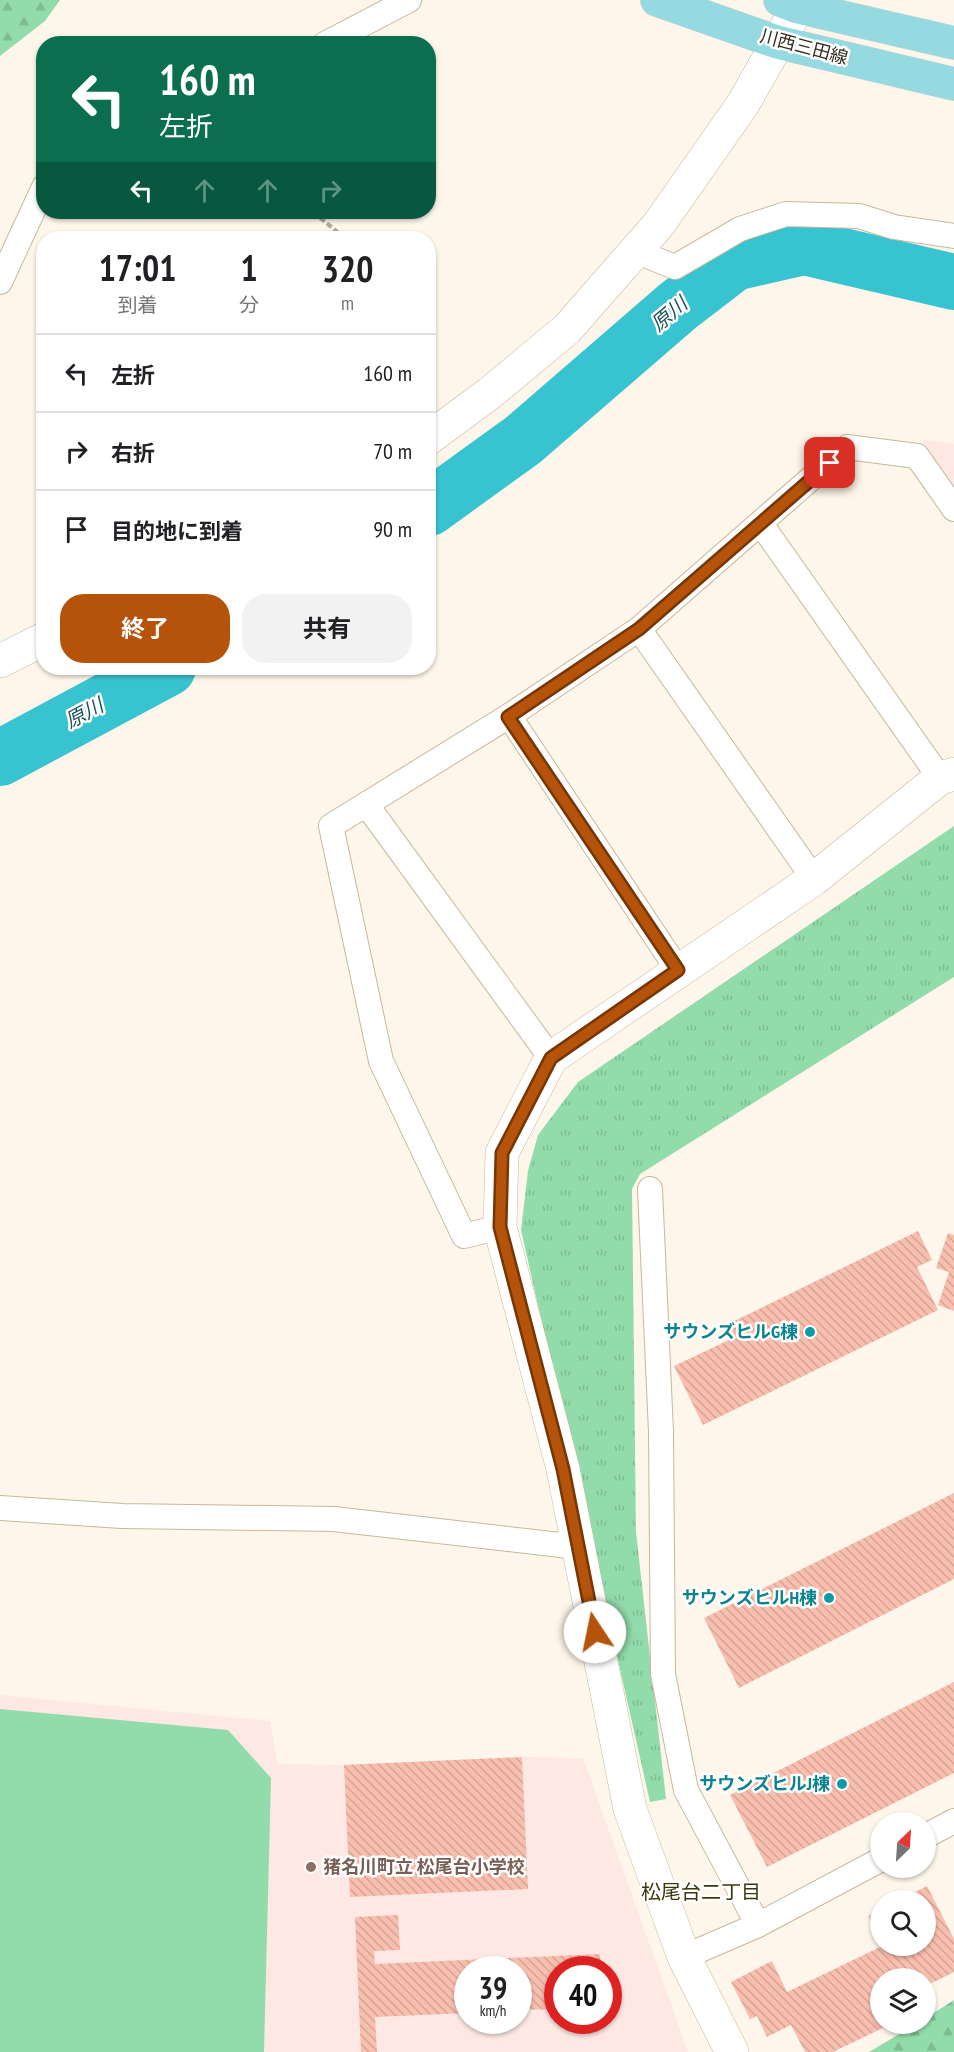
<!DOCTYPE html>
<html lang="ja">
<head>
<meta charset="utf-8">
<style>
  :root { --surface:#fff; --page:#f2f2f2; --text:#202124; --muted:#757577; --line:#e0e0e0; --accent:#b45309 }
  body { margin:0; font-family:"PT Sans Narrow","Noto Sans JP",sans-serif; background:var(--page); color:var(--text); height:100vh; display:flex; flex-direction:column; font-size:22px; white-space:nowrap }
  * { box-sizing:border-box; margin:0 }
  p { font-size:20px; color:var(--muted) }
  .icon { flex:none; width:33px; height:33px; fill:none; stroke:currentColor; stroke-width:2; stroke-linecap:round; stroke-linejoin:round }
  .map { position:relative; flex:1; overflow:hidden }
  .side { position:absolute; left:36px; top:231px; width:400px; height:444px; display:flex; flex-direction:column; background:var(--surface); border-radius:24px; box-shadow:0 2px 4px #0004 }
  .side>* { flex:none }
  .guide { position:absolute; left:36px; top:36px; width:400px; height:183px; border-radius:24px; box-shadow:0 2px 4px #0004; background:#0b6e4f; color:#fff; overflow:hidden }
  .needle { width:39px; rotate:25deg }
  .buttons { position:absolute; left:870px; top:1812px; display:grid; gap:12px }
  .buttons a { display:grid; place-items:center; width:66px; height:66px; border-radius:50%; background:var(--surface); box-shadow:0 2px 4px #0004; font-size:30px }
  .speed { position:absolute; left:454px; top:1956px; display:flex; gap:12px; font-size:30px; font-weight:700; text-align:center }
  .speed>* { display:grid; place-content:center; width:78px; height:78px; border-radius:50%; background:var(--surface); box-shadow:0 2px 4px #0004; line-height:1 }
  .speed small { font-size:15px; font-weight:400 }
  .speed .limit { border:9px solid #d22; background:#fff; color:#111 }
  .pin { position:absolute; display:grid; place-items:center; width:51px; height:51px; color:#fff; margin:-26px; border-radius:12px; box-shadow:0 3px 9px #0006 }
  .me { position:absolute; width:66px; margin:-33px; rotate:349deg; stroke-linejoin:round; filter:drop-shadow(0 0 4px #0008) }
  .turn { display:flex; align-items:center; gap:21px; height:126px; padding:0 24px; font-size:27px }
  .turn .icon { width:78px; height:78px; stroke-width:2.5 }
  .turn b { display:block; font-size:42px; line-height:51px }
  .lanes { display:flex; align-items:center; height:57px; padding:0 24px; background:#0003; justify-content:center; gap:30px; direction:ltr }
  .lanes .off { opacity:.35 }
  .eta { display:flex; justify-content:space-evenly; align-items:center; height:102px; text-align:center }
  .eta b { font-size:36px; font-weight:700; line-height:42px }
  .action { display:flex; gap:12px; margin-top:auto; padding:12px 24px }
  .action a { flex:1; height:69px; border-radius:24px; background:var(--accent); color:#fff; font-size:24px; font-weight:700; line-height:69px; text-align:center }
  .action a+a { background:var(--page); color:var(--text) }
  ul { padding:0; list-style:none }
  li { display:flex; align-items:center; gap:18px; height:78px; padding:0 24px; border-top:2px solid var(--line) }
  li div { flex:1 }
  li b { display:block; font-size:22px }
  li em { font-style:normal }
  .map>svg:first-child { display:block }
  .education { fill:#fde8e4; fill-rule:evenodd }
  .grass { fill:url(#grass-tufts) }
  .forest { fill:url(#forest-firs) }
  .pitch { fill:#92dcab }
  .lines { fill:none; stroke-linecap:round; stroke-linejoin:round }
  .river { stroke:#38c3d0; stroke-width:56 }
  .building { fill:url(#building-back-hatch) }
  .street-casing { stroke:#c8b79a; stroke-width:26 }
  .secondary-casing { stroke:#c8b79a; stroke-width:34 }
  .primary-casing { stroke:#d6d5d3; stroke-width:34 }
  .path { stroke:#b1aa9e; stroke-width:4; stroke-dasharray:6 3; stroke-linecap:butt }
  .street { stroke:#fff; stroke-width:24 }
  .secondary { stroke:#fff; stroke-width:33 }
  .primary { stroke:#94dae0; stroke-width:33 }
  .route-casing { stroke:#753606; stroke-width:15 }
  .route { stroke:#b45309; stroke-width:10 }
  .culture-dot { fill:#0f9aa8; stroke:#fff; stroke-width:2 }
  .education-dot { fill:#8d6e63; stroke:#fff; stroke-width:2 }
  .labels { text-anchor:middle; stroke-width:5; stroke-linejoin:round; paint-order:stroke }
  .street-label { font-size:18px; fill:#332d21; stroke:#fff }
  .culture-label { font-size:18px; font-weight:bold; fill:#0d838f; stroke:#fff; text-anchor:end }
  .education-label { font-size:18px; font-weight:bold; fill:#785e54; stroke:#fff; text-anchor:start }
  .water-label { font-size:20px; font-style:italic; fill:#1b5359; stroke:#fff }
  .neighbourhood-label { font-size:20px; fill:#3a370d; stroke:#fff }
</style>
</head>
<body>
<div class="map">
<svg width="954" height="2052" viewBox="0 0 954 2052">
  <defs>
    <pattern id="grass-tufts" width="24" height="20" patternUnits="userSpaceOnUse" patternTransform="scale(1.5)"><rect width="24" height="20" fill="#92dcab"/><path d="M3 7l-1-3M5 7V3M7 7l1-3M15 17l-1-3M17 17v-4M19 17l1-3" fill="none" stroke="#7ebd93"/></pattern>
    <pattern id="forest-firs" width="22" height="20" patternUnits="userSpaceOnUse" patternTransform="scale(1.5)"><rect width="22" height="20" fill="#92dcab"/><path d="M5 1l3.5 6h-7zM16 11l3.5 6h-7z" fill="#7ebd93"/></pattern>
    <pattern id="building-back-hatch" width="6" height="6" patternUnits="userSpaceOnUse" patternTransform="scale(1.5)"><rect width="6" height="6" fill="#f8bfaf"/><path d="M-1 5l2 2M0 0l6 6M5-1l2 2" fill="none" stroke="#d5a496"/></pattern>
  </defs>
  <rect width="100%" height="100%" fill="#fef6ea"/>
  <!-- education -->
  <g class="education">
    <polygon points="921,439 954,444 954,489"/>
    <path d="M0 1695 270 1721 278 1764 344 1765 522 1757 583 1758 688 2052H0ZM468 1970H519V2020H468ZM558 1970H609V2020H558Z"/>
  </g>
  <!-- grass -->
  <polygon class="grass" points="954,826 954,977 640,1174 632,1189 636,1532 666,1799 650,1802 521,1230 528,1171 538,1135 578,1082"/>
  <!-- forest -->
  <g class="forest">
    <polygon points="0,0 60,0 45,21 0,56"/>
    <polygon points="954,2000 954,2052 869,2052 916,2024 926,2024 926,2018"/>
  </g>
  <!-- pitch -->
  <polygon class="pitch" points="0,1709 228,1730 271,1778 264,2052 0,2052"/>
  <g class="lines">
    <!-- river -->
    <g class="river">
      <polyline points="429,508 523,440 678,306 734,263 804,247 954,282"/>
      <polyline points="0,758 168,668"/>
    </g>
  </g>
  <!-- building -->
  <g class="building">
    <polygon points="918,1231 932,1260 917,1267 938,1310 703,1425 674,1366 731,1339 724,1326"/>
    <polygon points="948,1233 954,1235 954,1311 938,1305 949,1272 936,1268"/>
    <polygon points="954,1493 954,1579 739,1688 704,1618"/>
    <polygon points="954,1682 954,1773 767,1867 730,1795"/>
    <polygon points="522,1757 528,1889 350,1897 344,1765"/>
    <polygon points="927,1886 954,1939 954,1972 926,1986 926,1978 880,1978 880,2024 891,2024 833,2052 805,2052 791,2025 767,2037 757,2016 750,2019 731,1982 772,1961 787,1992 882,1946 926,1946 926,1900 899,1900"/>
    <polygon points="880,1910 880,1941 868,1916"/>
    <polygon points="398,1915 400,1950 374,1951 375,1964 600,1954 601,1970 558,1970 558,2009 519,2010 519,1970 468,1970 468,2013 375,2017 377,2052 361,2052 355,1917"/>
  </g>
  <g class="lines">
    <!-- street casing -->
    <g class="street-casing">
      <g id="street">
        <polyline points="325,44 409,0"/>
        <polyline points="635,251 675,267 740,229 786,214 859,216 894,227 954,236"/>
        <polyline points="0,282 44,187"/>
        <polyline points="761,524 940,778"/>
        <polyline points="639,629 814,879"/>
        <polyline points="509,716 678,970"/>
        <polyline points="366,804 551,1058"/>
        <polyline points="650,1189 661,1432 663,1674 686,1790 758,1925"/>
        <polyline points="500,1227 464,1236 381,1061 331,826 509,716 639,629 847,447 917,456 954,509"/>
        <polyline points="0,1508 122,1516 334,1519 578,1547"/>
        <polyline points="926,1836 954,1821"/>
        <polyline points="684,1957 758,1925 880,1860"/>
      </g>
    </g>
    <!-- secondary casing -->
    <g class="secondary-casing">
      <g id="secondary">
        <polyline points="429,438 490,393 567,329 659,224 743,104 798,7"/>
        <polyline points="0,661 44,639"/>
        <polyline points="732,2052 684,1957 630,1809 563,1469 500,1227 502,1153 551,1058 814,879 940,778 954,774"/>
      </g>
    </g>
    <!-- primary casing -->
    <g class="primary-casing">
      <g id="primary">
        <polyline points="657,0 777,42 954,84"/>
        <polyline points="780,0 798,7 954,43"/>
      </g>
    </g>
    <!-- path -->
    <polyline class="path" points="313,212 345,238"/>
    <!-- street -->
    <use href="#street" class="street"/>
    <!-- secondary -->
    <use href="#secondary" class="secondary"/>
    <!-- primary -->
    <use href="#primary" class="primary"/>
  </g>
  <g class="lines">
    <!-- route casing -->
    <g class="route-casing">
      <polyline id="route" points="595,1632 563,1469 500,1227 502,1153 551,1058 678,970 508,717 639,629 830,463"/>
    </g>
    <!-- route -->
    <use href="#route" class="route"/>
  </g>
  <!-- markers -->
  <g class="culture-dot">
    <circle cx="810" cy="1332" r="6"/>
    <circle cx="829" cy="1598" r="6"/>
    <circle cx="842" cy="1784" r="6"/>
  </g>
  <circle class="education-dot" cx="311" cy="1867" r="6"/>
  <g class="labels">
    <!-- street labels -->
    <g class="street-label">
      <text transform="translate(804 47) rotate(15)" y="6">川西三田線</text>
    </g>
    <!-- culture labels -->
    <g class="culture-label">
      <text x="798" y="1338">サウンズヒルG棟</text>
      <text x="817" y="1604">サウンズヒルH棟</text>
      <text x="830" y="1790">サウンズヒルJ棟</text>
    </g>
    <!-- education labels -->
    <g class="education-label">
      <text x="323" y="1873">猪名川町立 松尾台小学校</text>
    </g>
    <!-- water labels -->
    <g class="water-label">
      <text transform="translate(669 314) rotate(-40)" y="7">原川</text>
      <text transform="translate(84 713) rotate(-28)" y="7">原川</text>
    </g>
    <!-- neighbourhood labels -->
    <g class="neighbourhood-label">
      <text x="701" y="1899">松尾台二丁目</text>
    </g>
  </g>
</svg>
<div class="buttons">
<a><svg class="needle" viewBox="-14 -14 28 28"><path d="M0-13l5 13h-10z" fill="#e53935"/><path d="M0 13l5-13h-10z" fill="#757577"/></svg></a>
<a><svg class="icon" aria-label="search" viewBox="0 0 24 24"><circle cx="10" cy="10" r="6"/><path d="M15 15l6 6"/></svg></a>
<a><svg class="icon" aria-label="layers" viewBox="0 0 24 24"><path d="M12 4l9 5-9 5-9-5zM3 14l9 5 9-5"/></svg></a>
</div>
<div class="speed"><div>39<small>km/h</small></div><div class="limit">40</div></div>
<div class="pin" style="left:830px;top:463px;background:#d93025"><svg class="icon" aria-label="arrive" viewBox="0 0 24 24"><path d="M6 21V4h12l-3 4 3 4H6"/></svg></div>
<svg class="me" style="left:595px;top:1632px" viewBox="-20 -20 40 40"><circle r="19" fill="#fff"/><path d="M0-13L10 11 0 6-10 11z" fill="#b45309"/></svg>
<div class="guide">
<div class="turn"><svg class="icon" aria-label="left" viewBox="0 0 24 24"><path d="M17 20v-9H6M10 6l-5 5 5 5"/></svg><div><b>160 m</b>左折</div></div>
<div class="lanes"><svg class="icon" aria-label="left" viewBox="0 0 24 24"><path d="M17 20v-9H6M10 6l-5 5 5 5"/></svg><svg class="icon off" aria-label="ahead" viewBox="0 0 24 24"><path d="M12 20V5M6 11l6-6 6 6"/></svg><svg class="icon off" aria-label="ahead" viewBox="0 0 24 24"><path d="M12 20V5M6 11l6-6 6 6"/></svg><svg class="icon off" aria-label="right" viewBox="0 0 24 24"><path d="M7 20v-9h11M14 6l5 5-5 5"/></svg></div>
</div>
<section class="side">
<div class="eta">
<div><b>17:01</b><p>到着</p></div>
<div><b>1</b><p>分</p></div>
<div><b>320</b><p>m</p></div>
</div>
<ul>
<li><svg class="icon" aria-label="left" viewBox="0 0 24 24"><path d="M17 20v-9H6M10 6l-5 5 5 5"/></svg><div><b>左折</b></div><em>160 m</em></li>
<li><svg class="icon" aria-label="right" viewBox="0 0 24 24"><path d="M7 20v-9h11M14 6l5 5-5 5"/></svg><div><b>右折</b></div><em>70 m</em></li>
<li><svg class="icon" aria-label="arrive" viewBox="0 0 24 24"><path d="M6 21V4h12l-3 4 3 4H6"/></svg><div><b>目的地に到着</b></div><em>90 m</em></li>
</ul>
<div class="action"><a>終了</a><a>共有</a></div>
</section>
</div>
</body>
</html>
